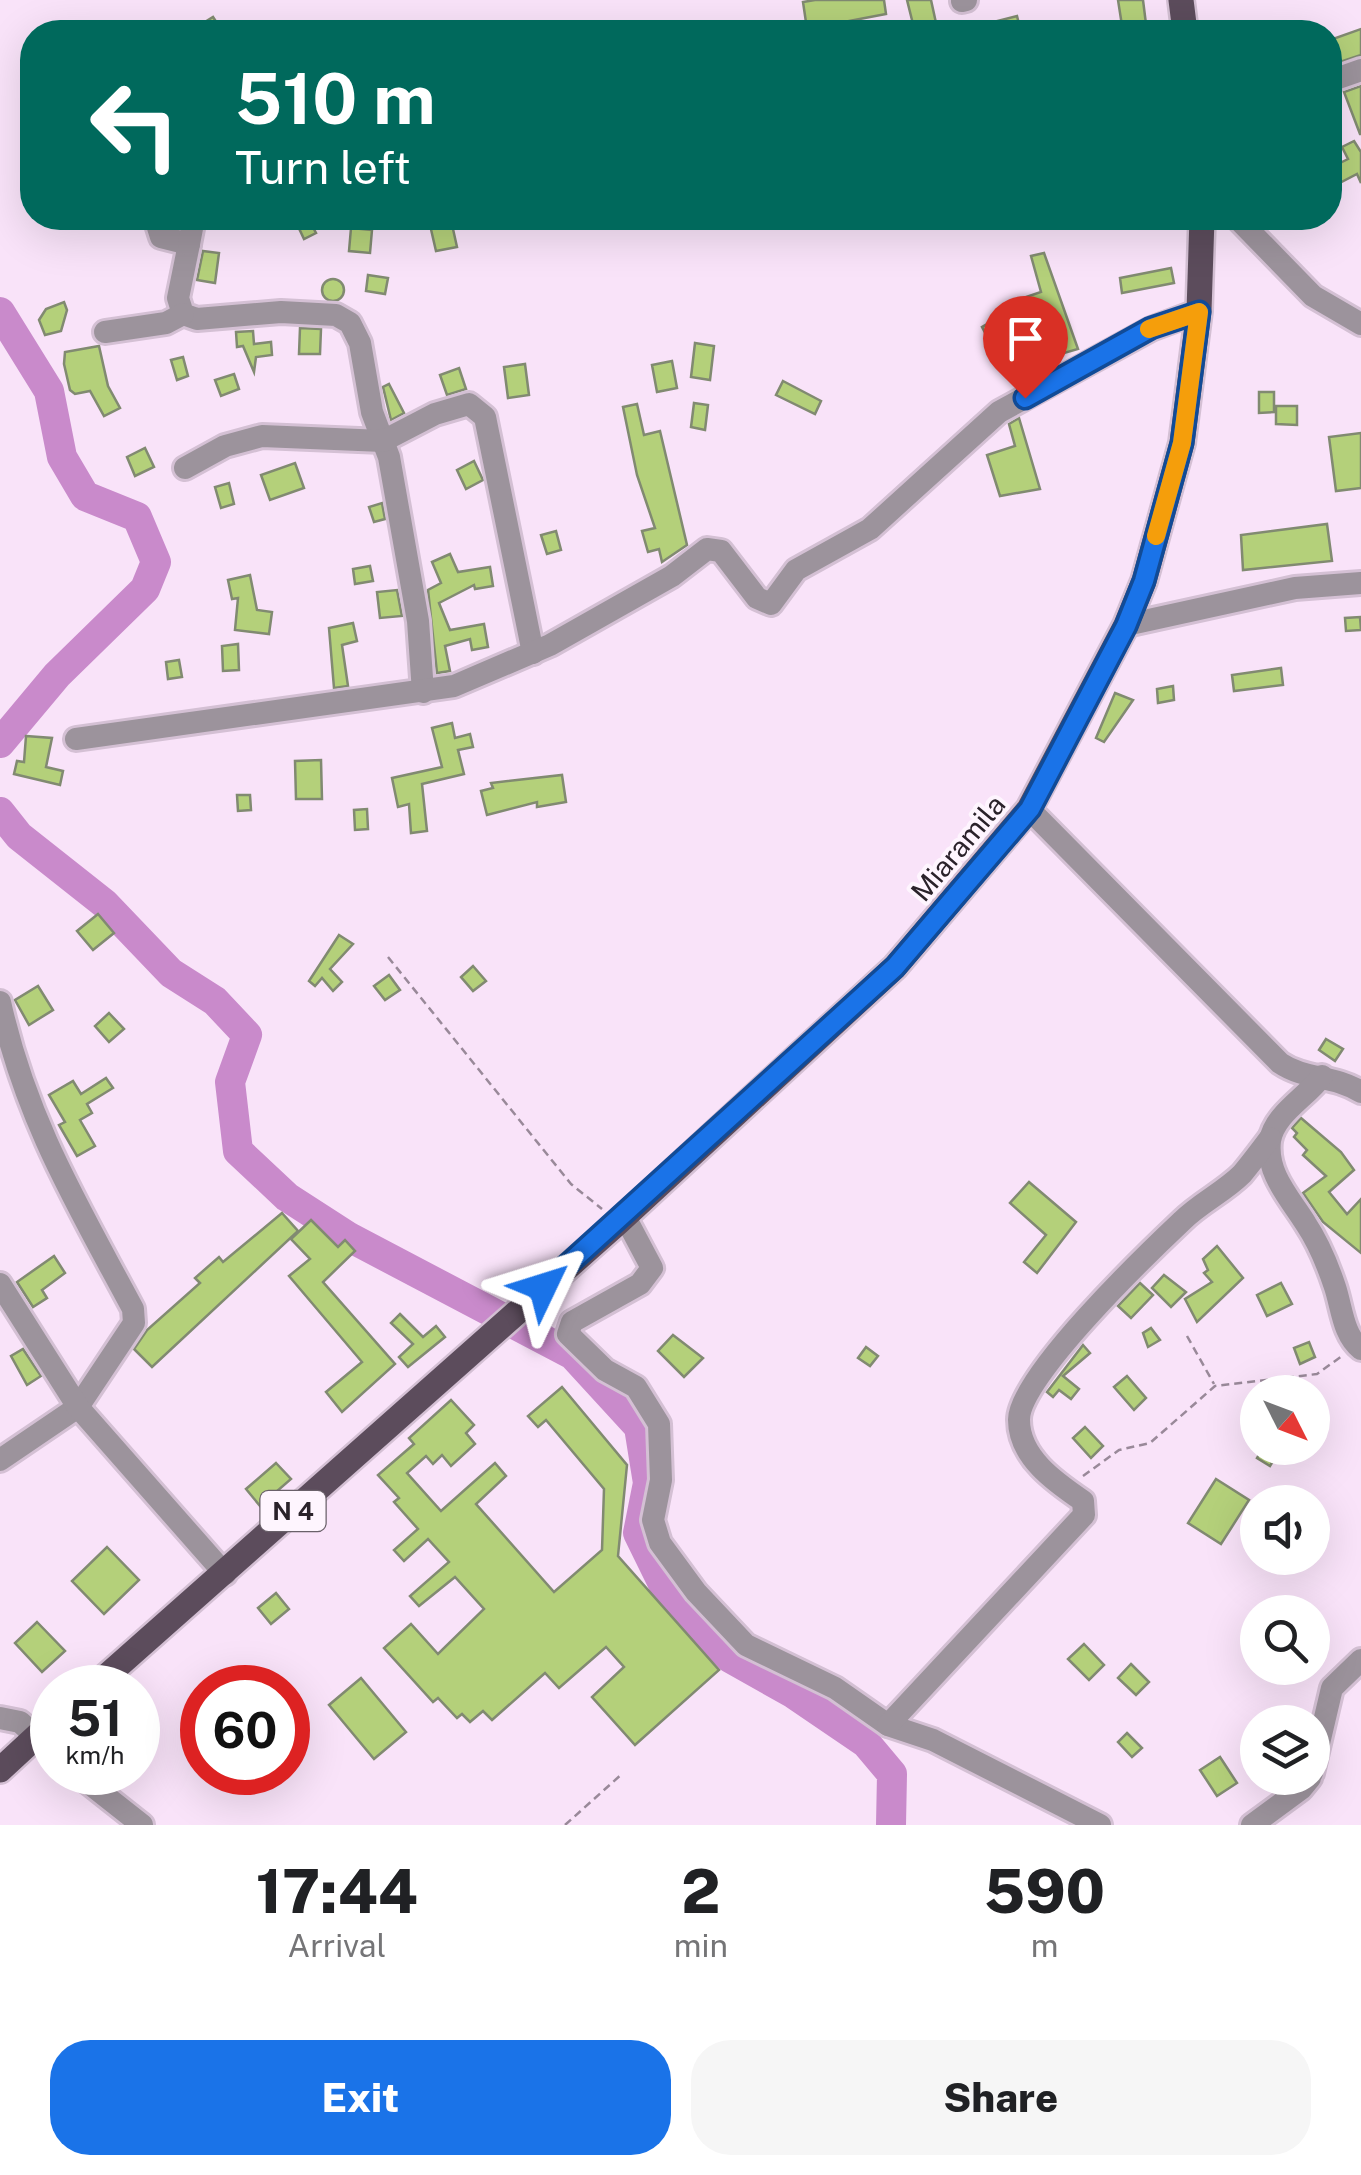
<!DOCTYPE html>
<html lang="en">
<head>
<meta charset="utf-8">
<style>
  :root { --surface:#fff; --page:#f6f6f6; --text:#202124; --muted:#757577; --accent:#1a73e8 }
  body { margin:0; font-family:"Public Sans",sans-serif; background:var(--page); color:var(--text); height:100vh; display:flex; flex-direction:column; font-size:38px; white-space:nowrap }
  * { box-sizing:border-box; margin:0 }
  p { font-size:32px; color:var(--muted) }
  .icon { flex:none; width:55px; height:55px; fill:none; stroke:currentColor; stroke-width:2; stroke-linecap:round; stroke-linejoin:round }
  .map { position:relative; height:1825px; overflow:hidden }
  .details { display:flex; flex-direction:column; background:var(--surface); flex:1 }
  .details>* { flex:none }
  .hud { position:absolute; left:20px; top:20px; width:1322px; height:210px; border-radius:40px; box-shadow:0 10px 40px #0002; background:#00695c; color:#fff; overflow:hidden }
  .needle { width:65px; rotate:132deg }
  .fabs { position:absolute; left:1240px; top:1375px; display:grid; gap:20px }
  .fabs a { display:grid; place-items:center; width:90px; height:90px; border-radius:50%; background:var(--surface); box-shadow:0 10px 40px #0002; font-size:50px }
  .speed { position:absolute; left:30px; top:1665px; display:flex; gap:20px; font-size:50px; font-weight:700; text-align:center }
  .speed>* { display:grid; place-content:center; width:130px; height:130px; border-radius:50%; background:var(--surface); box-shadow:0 10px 40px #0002; line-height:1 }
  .speed small { font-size:25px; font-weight:400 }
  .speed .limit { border:15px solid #d22; background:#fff; color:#111 }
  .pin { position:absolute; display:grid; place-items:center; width:85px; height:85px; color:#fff; margin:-102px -42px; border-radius:50% 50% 50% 0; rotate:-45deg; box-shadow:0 0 10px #0007 }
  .pin .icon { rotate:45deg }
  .me { position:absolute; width:110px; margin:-55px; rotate:49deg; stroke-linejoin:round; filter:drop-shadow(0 0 8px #0008) }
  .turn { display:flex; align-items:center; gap:35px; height:210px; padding:0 50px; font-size:45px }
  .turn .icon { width:130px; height:130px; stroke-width:2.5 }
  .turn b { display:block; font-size:70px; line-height:85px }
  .eta { display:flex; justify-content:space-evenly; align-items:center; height:170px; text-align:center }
  .eta b { font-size:60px; font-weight:800; line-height:70px }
  .cta { display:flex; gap:20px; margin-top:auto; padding:20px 50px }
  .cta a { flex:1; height:115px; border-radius:40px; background:var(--accent); color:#fff; font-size:40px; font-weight:800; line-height:115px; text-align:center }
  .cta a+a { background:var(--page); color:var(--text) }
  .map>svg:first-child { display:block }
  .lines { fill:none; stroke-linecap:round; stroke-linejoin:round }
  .river { stroke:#c98acb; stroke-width:30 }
  .building { fill:#b4d07a; stroke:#818a71; stroke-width:2.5 }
  .minor-casing { stroke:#d4c0d4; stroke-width:28 }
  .major-casing { stroke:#d4c0d4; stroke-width:30 }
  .path { stroke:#998999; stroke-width:2.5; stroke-dasharray:8 5; stroke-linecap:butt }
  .minor { stroke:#9c939c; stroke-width:22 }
  .major { stroke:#5c4c5c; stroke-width:25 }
  .route-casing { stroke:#114b97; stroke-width:25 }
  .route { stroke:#1a73e8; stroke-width:18 }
  .slow { stroke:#f59e0b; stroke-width:18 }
  .labels { text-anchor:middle; stroke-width:8; stroke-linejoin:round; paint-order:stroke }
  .shield { fill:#fef5fe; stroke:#6a616a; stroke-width:2.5 }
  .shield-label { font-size:25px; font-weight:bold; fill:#2a222a }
  .street-label { font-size:28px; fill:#2a222a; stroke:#fef5fe }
</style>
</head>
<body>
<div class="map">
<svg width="1361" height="1825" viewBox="0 0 1361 1825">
  <rect width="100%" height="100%" fill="#f9e3f9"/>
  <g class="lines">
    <!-- river -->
    <g class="river">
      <polyline points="0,312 49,391 62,457 85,496 137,517 156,562 145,589 57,675 0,743"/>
      <polyline points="0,812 19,836 105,904 171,973 215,1001 247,1035 230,1082 238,1151 287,1197 349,1237 573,1355 639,1427 648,1483 638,1533 666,1590 730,1658 794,1694 866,1743 892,1774 891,1825"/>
    </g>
  </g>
  <!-- building -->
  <g class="building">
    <polygon points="815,0 884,0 886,14 807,29 803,2"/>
    <polygon points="907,0 931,0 938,32 915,32"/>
    <polygon points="1118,0 1143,0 1147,32 1123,32"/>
    <polygon points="1017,16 1021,32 970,32 970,28"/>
    <polygon points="213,17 223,32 189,32"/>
    <polygon points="1361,29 1361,55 1337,63 1330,40"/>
    <polygon points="1361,86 1361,134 1360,134 1344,92"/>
    <polygon points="1354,141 1361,152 1361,183 1357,174 1330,188 1330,168 1348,159 1342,147"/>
    <polygon points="308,218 316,233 304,239 296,222"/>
    <polygon points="451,220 457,247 436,251 430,225"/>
    <polygon points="351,228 372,230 370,253 349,251"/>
    <polygon points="203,251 219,253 215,283 197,280"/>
    <polygon points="1044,253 1078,349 1023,365 1016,342 1034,336 1023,298 1041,292 1031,256"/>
    <polygon points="1171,268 1174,283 1122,293 1120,278"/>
    <polygon points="368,275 388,278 385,294 366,291"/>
    <circle cx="333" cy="290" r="11"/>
    <polygon points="64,302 67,310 61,331 45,335 39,320 46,309"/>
    <polygon points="999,317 1007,333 990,342 982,327"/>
    <polygon points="300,328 321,329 320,354 299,354"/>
    <polygon points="253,331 254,344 271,342 272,355 256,357 254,372 243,346 237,347 236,332"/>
    <polygon points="695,343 714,346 710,380 691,377"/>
    <polygon points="99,346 108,386 120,408 104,416 90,391 75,394 70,390 64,364 65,352"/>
    <polygon points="183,357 188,376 177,380 171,360"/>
    <polygon points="672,361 677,388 657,392 652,365"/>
    <polygon points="525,364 529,395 508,398 504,367"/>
    <polygon points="459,368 466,389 447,395 440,375"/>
    <polygon points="234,374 239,389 221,396 215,380"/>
    <polygon points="783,381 821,401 815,414 776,395"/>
    <polygon points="389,384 404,413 391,420 383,387"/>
    <polygon points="1259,392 1274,392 1274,412 1259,413"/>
    <polygon points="694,403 708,405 705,430 691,427"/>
    <polygon points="637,404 644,435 660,431 687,545 662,562 659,549 648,552 642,531 655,528 637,475 623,407"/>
    <polygon points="1276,406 1297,406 1297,425 1276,424"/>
    <polygon points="1019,418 1040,489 1000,496 987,455 1015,446 1009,424"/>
    <polygon points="1361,433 1361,488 1336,491 1329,437"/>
    <polygon points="145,448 154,467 135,476 127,457"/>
    <polygon points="474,461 483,480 466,489 457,470"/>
    <polygon points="295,463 304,488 270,500 261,475"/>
    <polygon points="229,483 234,504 221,508 215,487"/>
    <polygon points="382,503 385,519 374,522 369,507"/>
    <polygon points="1327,524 1332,561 1243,570 1241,535"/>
    <polygon points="556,531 561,550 547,554 541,535"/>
    <polygon points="450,554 458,572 490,567 493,586 475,589 474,585 439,603 450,630 484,624 488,647 472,650 470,639 445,646 450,671 437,673 428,590 441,583 432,562"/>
    <polygon points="370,566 373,581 355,584 353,569"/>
    <polygon points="250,575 257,610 272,612 269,634 235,630 238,598 232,599 228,580"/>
    <polygon points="397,590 402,616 380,618 377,592"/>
    <polygon points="1360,617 1361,630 1346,631 1345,618"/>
    <polygon points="353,623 357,641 342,645 348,686 334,688 329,628"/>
    <polygon points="238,644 239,670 223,671 222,646"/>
    <polygon points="179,660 182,677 168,679 166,662"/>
    <polygon points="1281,668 1283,685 1234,691 1232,675"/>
    <polygon points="1173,686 1174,700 1158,703 1157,689"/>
    <polygon points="1115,693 1133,700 1104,742 1096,738"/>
    <polygon points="452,723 455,738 470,734 473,747 458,750 464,774 422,784 427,831 411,833 409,804 398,807 392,778 442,767 432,728"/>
    <polygon points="26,736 52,738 46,767 63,771 60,785 14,774 17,761 24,762"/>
    <polygon points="321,760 322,799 296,799 295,761"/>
    <polygon points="562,775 566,802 537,807 537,802 487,815 481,791 493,788 491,783"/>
    <polygon points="237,795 250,795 251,810 238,811"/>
    <polygon points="367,809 368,829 355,830 354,810"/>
    <polygon points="98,914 114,933 93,950 77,931"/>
    <polygon points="339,935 353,944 330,969 342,982 333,991 322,978 315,986 309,981"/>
    <polygon points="473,966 486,981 473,991 461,977"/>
    <polygon points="389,975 400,990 385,1000 374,986"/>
    <polygon points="38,986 53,1010 29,1025 15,1000"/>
    <polygon points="109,1013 124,1029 109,1042 95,1026"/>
    <polygon points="1326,1039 1343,1049 1335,1061 1319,1050"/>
    <polygon points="106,1078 113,1088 87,1104 92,1113 80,1120 95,1146 77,1156 59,1125 65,1122 49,1095 73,1081 81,1094"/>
    <polygon points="1301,1118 1341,1152 1354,1170 1329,1192 1347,1214 1361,1199 1361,1253 1323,1222 1303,1193 1326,1176 1303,1155 1307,1150 1294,1137 1297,1133 1292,1128"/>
    <polygon points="1029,1182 1076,1222 1037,1273 1024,1262 1046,1235 1010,1203"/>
    <polygon points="282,1213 298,1231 152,1367 134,1349 147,1330 200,1283 195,1278 219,1257 223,1262"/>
    <polygon points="311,1220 338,1247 345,1240 355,1251 323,1282 395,1364 342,1412 326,1392 362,1362 289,1276 310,1259 291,1239"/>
    <polygon points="1217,1246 1243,1278 1197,1322 1185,1299 1212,1282 1204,1273 1208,1270 1203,1259"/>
    <polygon points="54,1256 65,1273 42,1290 47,1298 33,1307 17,1282"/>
    <polygon points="1164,1275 1186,1292 1171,1307 1152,1288"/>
    <polygon points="1140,1283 1153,1295 1131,1318 1118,1306"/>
    <polygon points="1281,1283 1292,1304 1267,1316 1257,1295"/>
    <polygon points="400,1314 423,1337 436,1326 445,1337 408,1367 399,1357 413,1344 391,1323"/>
    <polygon points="1151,1328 1160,1340 1148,1347 1143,1333"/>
    <polygon points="673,1335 703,1358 684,1377 658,1351"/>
    <polygon points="1309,1342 1315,1357 1300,1364 1294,1348"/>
    <polygon points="1083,1345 1090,1353 1063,1376 1079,1389 1071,1399 1059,1390 1053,1397 1047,1392"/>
    <polygon points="866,1347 878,1356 870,1366 858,1358"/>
    <polygon points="23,1349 41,1376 27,1385 11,1356"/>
    <polygon points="1127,1376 1146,1398 1134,1410 1114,1387"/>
    <polygon points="562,1387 627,1465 618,1556 719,1670 635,1745 592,1697 624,1667 606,1647 559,1688 545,1673 492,1720 483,1711 470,1722 462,1714 457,1718 438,1698 433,1702 384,1648 411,1624 438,1654 484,1609 455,1577 419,1606 410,1596 449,1562 428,1539 404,1561 394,1550 418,1529 394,1502 399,1498 378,1475 414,1444 409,1438 451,1400 474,1425 466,1433 475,1444 451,1466 442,1455 433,1464 426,1456 407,1473 441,1511 495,1463 506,1476 476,1504 554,1592 602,1550 604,1489 546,1420 538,1427 528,1416"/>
    <polygon points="1085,1427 1103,1446 1091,1458 1073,1438"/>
    <polygon points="1263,1448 1281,1448 1270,1466 1257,1458"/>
    <polygon points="276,1463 291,1479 260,1506 246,1489"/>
    <polygon points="1216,1479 1249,1500 1221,1544 1188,1523"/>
    <polygon points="107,1547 139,1580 104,1614 72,1581"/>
    <polygon points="276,1593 289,1609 271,1624 258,1608"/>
    <polygon points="37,1622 65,1651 42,1672 15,1643"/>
    <polygon points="1084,1644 1104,1665 1089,1680 1068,1659"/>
    <polygon points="1131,1664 1149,1682 1136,1695 1118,1678"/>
    <polygon points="361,1678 406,1732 374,1759 329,1705"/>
    <polygon points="1127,1733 1142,1748 1132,1757 1118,1742"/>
    <polygon points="1220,1757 1237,1783 1217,1796 1200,1770"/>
  </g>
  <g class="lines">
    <!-- minor casing -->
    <g class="minor-casing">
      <g id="minor">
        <polyline points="962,1 966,0"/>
        <polyline points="1330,81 1361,70"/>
        <polyline points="155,218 161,237 189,244 178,298 183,314 197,319 281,312 336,315 350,323 360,343 372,412 389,457 418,621 423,692"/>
        <polyline points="1237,218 1313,296 1361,324"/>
        <polyline points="189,244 194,218"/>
        <polyline points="105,332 166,323 183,314"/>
        <polyline points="185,468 225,446 262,436 383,441 435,414 469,404 485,417 533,653"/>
        <polyline points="1126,625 1295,588 1361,583"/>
        <polyline points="76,739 454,686 550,645 672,576 707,549 721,551 757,598 771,604 796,570 870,529 999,412 1151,329 1199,311"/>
        <path d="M1029 809 1280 1063C1305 1080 1334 1075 1361 1092"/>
        <path d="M0 1002C26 1120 77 1204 133 1309L134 1323 78 1407 0 1460"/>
        <path d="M1322 1076C1307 1097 1274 1114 1270 1141 1266 1174 1290 1198 1306 1224 1318 1242 1328 1266 1335 1287 1342 1308 1343 1335 1361 1349"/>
        <polyline points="625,1217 652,1268 640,1284 572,1322 568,1334 605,1370 636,1387 659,1424 661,1480 653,1520 660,1543 696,1592 746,1645 835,1688 888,1725 933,1740 1100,1825"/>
        <polyline points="0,1284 78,1407 225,1574"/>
        <polyline points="0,1718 20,1722 52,1751"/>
        <path d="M888 1725 1084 1515 1083 1501C1055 1482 1019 1457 1019 1420 1018 1378 1147 1254 1182 1221 1200 1203 1224 1192 1242 1174 1252 1162 1261 1150 1270 1138"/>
        <polyline points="75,1772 142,1825"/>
        <polyline points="1312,1773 1332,1688 1361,1660"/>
        <polyline points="1252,1825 1301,1789 1310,1778"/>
      </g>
    </g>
    <!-- major casing -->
    <g class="major-casing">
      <g id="major">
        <polyline points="1181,0 1185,32"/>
        <polyline points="93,1688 619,1222 895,967 1029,809 1126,625 1144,581 1182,443 1199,311 1202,218"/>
        <polyline points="0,1770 52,1722"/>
      </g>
    </g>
    <!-- path -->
    <g class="path">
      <polyline points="388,957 571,1184 602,1209"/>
      <polyline points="1187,1336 1214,1384"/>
      <polyline points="1083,1476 1119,1450 1150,1443 1215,1386 1317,1374 1342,1356"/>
      <polyline points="565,1825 623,1773"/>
    </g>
    <!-- minor -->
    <use href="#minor" class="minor"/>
    <!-- major -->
    <use href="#major" class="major"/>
  </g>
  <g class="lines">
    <!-- route casing -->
    <g class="route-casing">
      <polyline id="route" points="543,1287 895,967 1030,809 1126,626 1144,581 1182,443 1199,312 1151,328 1025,398"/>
    </g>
    <!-- route -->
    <use href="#route" class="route"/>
    <!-- slow -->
    <polyline class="slow" points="1149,329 1199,312 1182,443 1156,536"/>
  </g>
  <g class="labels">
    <!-- shield labels -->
    <rect class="shield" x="260.5" y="1491" width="65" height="40" rx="8"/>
    <g class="shield-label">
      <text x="293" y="1520">N 4</text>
    </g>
    <!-- street labels -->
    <g class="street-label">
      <text transform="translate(958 848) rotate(-50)" y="10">Miaramila</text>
    </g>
  </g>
</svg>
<div class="fabs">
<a><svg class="needle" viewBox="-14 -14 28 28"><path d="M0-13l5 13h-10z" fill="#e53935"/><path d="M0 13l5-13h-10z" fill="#757577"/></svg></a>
<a><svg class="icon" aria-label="sound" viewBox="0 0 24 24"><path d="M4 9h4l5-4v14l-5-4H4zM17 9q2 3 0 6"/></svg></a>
<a><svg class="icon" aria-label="search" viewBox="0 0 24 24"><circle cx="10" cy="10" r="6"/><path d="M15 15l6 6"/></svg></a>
<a><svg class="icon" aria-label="layers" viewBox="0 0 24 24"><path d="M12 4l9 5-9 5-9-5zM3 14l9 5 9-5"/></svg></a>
</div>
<div class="speed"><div>51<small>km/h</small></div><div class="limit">60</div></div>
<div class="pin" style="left:1025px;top:398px;background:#d93025"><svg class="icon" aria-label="arrive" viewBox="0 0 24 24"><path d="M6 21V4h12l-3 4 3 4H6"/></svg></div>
<svg class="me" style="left:543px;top:1287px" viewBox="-20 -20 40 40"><path d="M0-17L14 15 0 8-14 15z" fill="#1a73e8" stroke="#fff" stroke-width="4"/></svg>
<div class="hud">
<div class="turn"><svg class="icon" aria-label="left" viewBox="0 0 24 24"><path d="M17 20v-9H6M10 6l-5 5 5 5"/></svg><div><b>510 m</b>Turn left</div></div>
</div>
</div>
<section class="details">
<div class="eta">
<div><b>17:44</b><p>Arrival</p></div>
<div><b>2</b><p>min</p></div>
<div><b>590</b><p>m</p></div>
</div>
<div class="cta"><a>Exit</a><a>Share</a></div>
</section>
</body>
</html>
